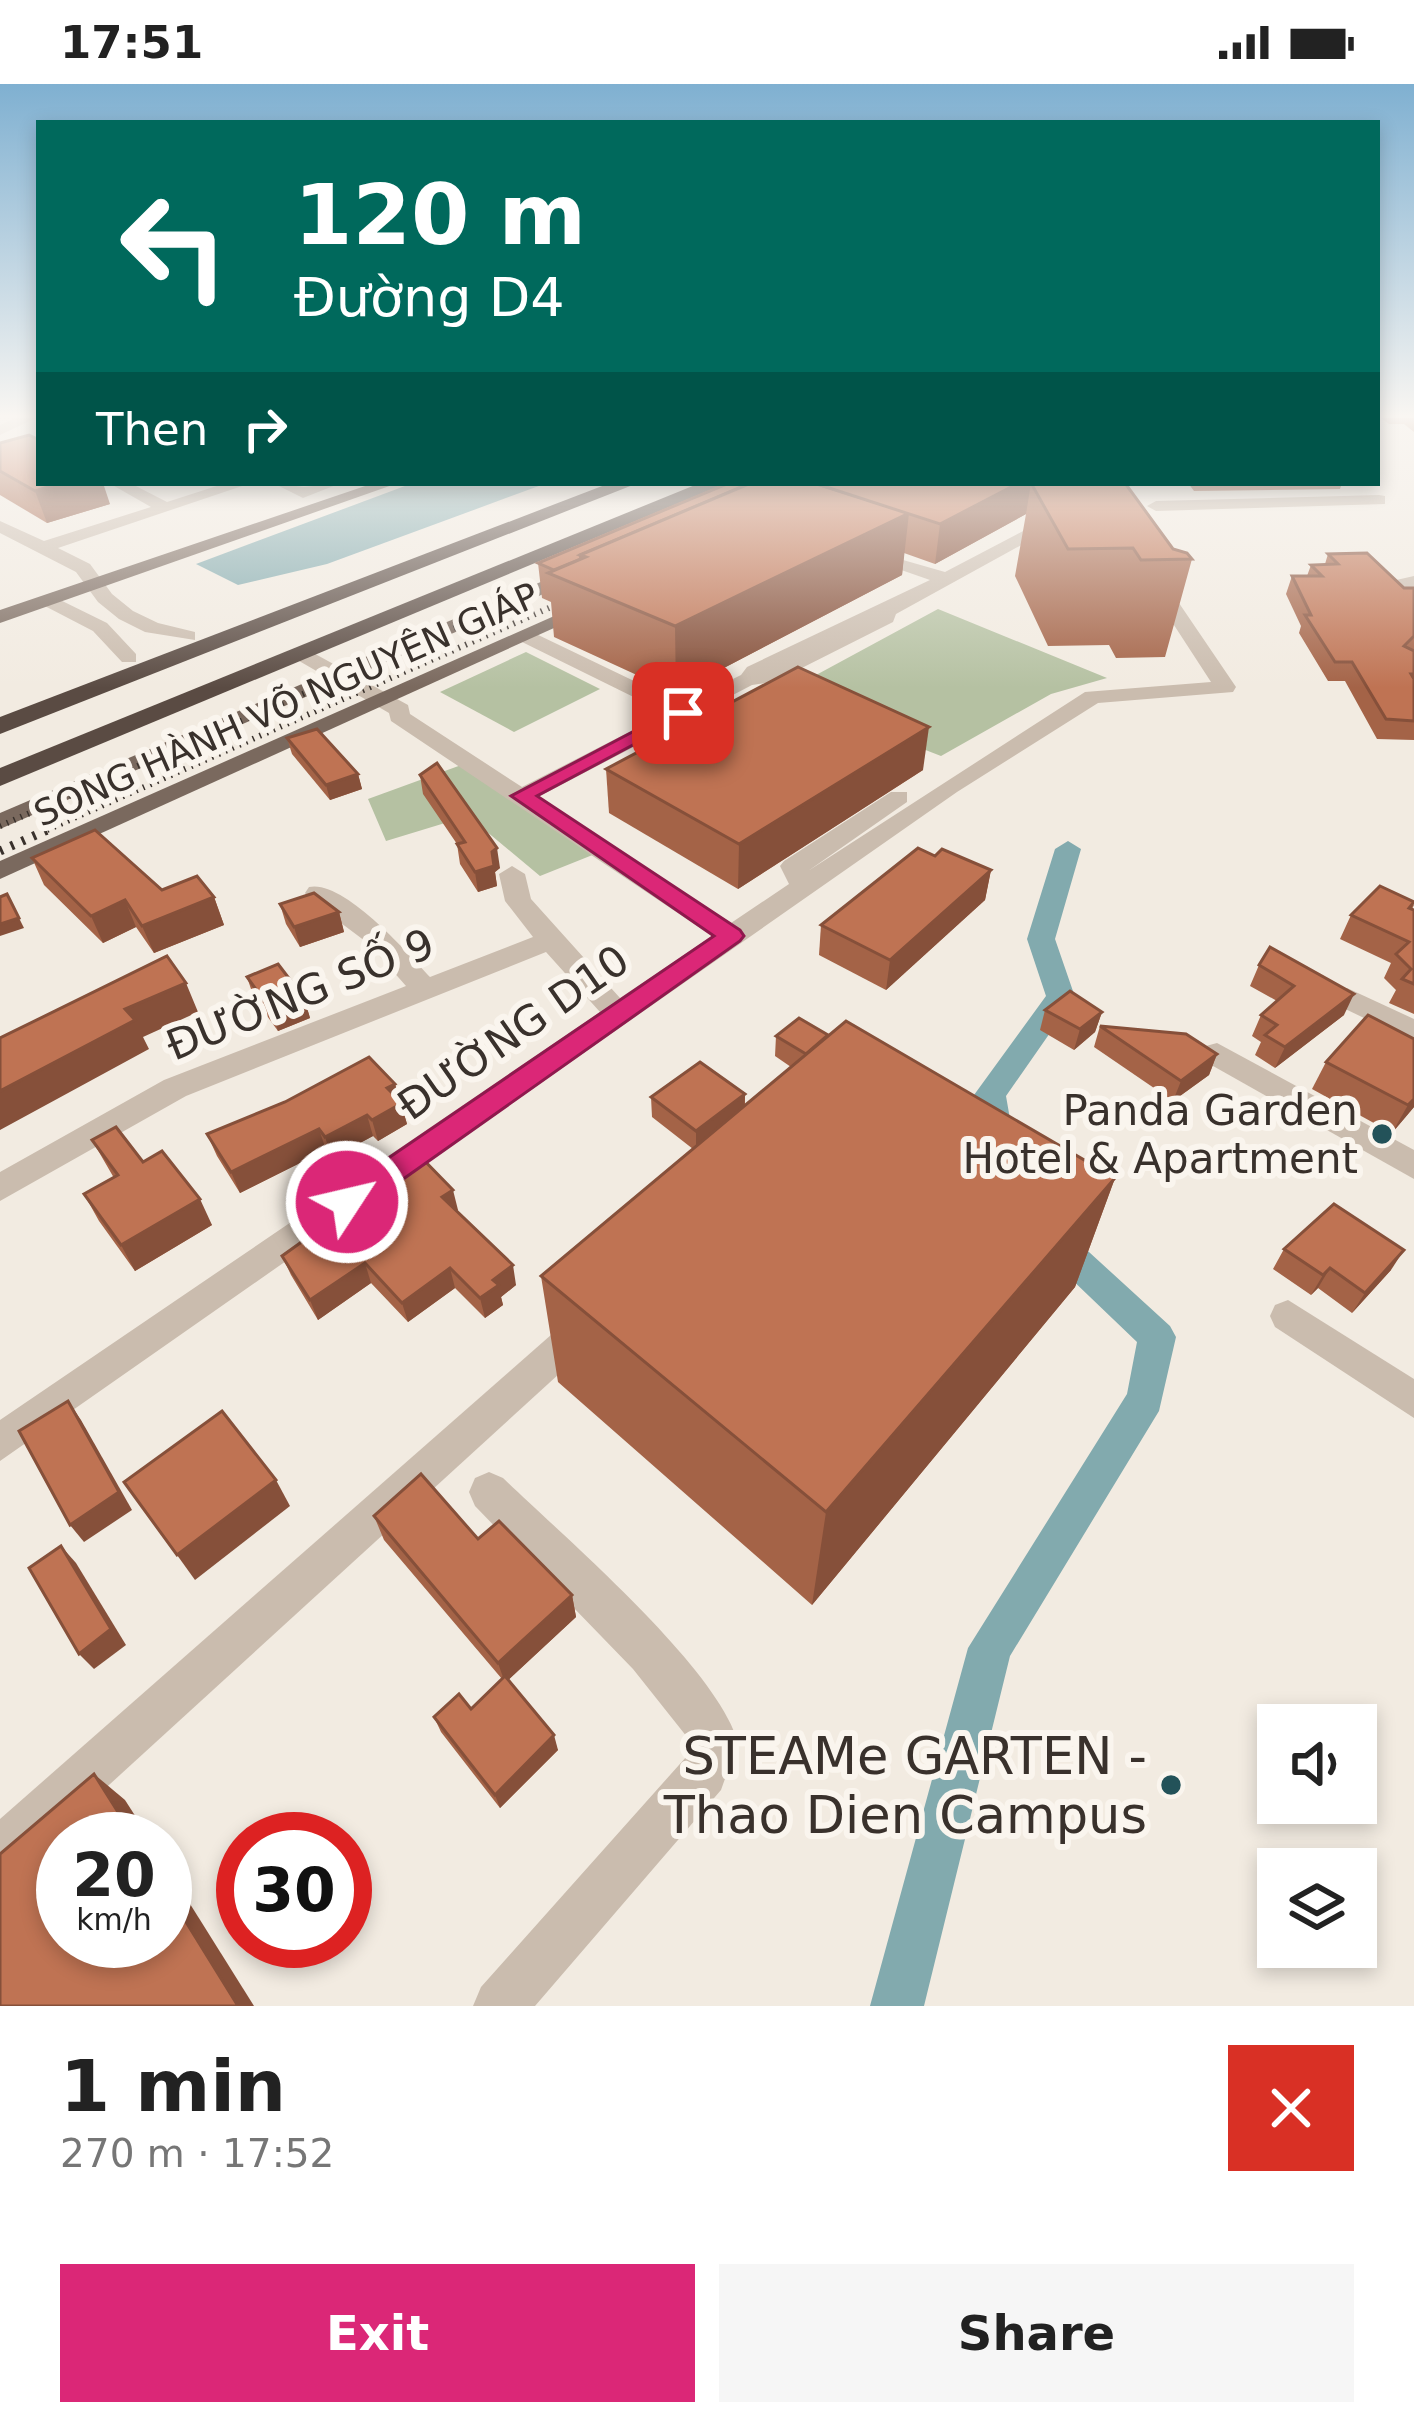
<!DOCTYPE html>
<html lang="en">
<head>
<meta charset="utf-8">
<style>
  :root { --surface:#fff; --page:#f6f6f6; --text:#222; --muted:#767676; --accent:#db2777 }
  body { margin:0; font-family:"DejaVu Sans",sans-serif; background:var(--page); color:var(--text); height:100vh; display:flex; flex-direction:column; font-size:45px; white-space:nowrap }
  * { box-sizing:border-box; margin:0 }
  p { font-size:39px; color:var(--muted) }
  .icon { flex:none; width:66px; height:66px; fill:none; stroke:currentColor; stroke-width:2; stroke-linecap:round; stroke-linejoin:round }
  .map { position:relative; height:1922px; overflow:hidden }
  .drawer { display:flex; flex-direction:column; background:var(--surface); flex:1 }
  .drawer>* { flex:none }
  .top-card { position:absolute; left:36px; top:36px; width:1344px; height:366px; border-radius:0px; box-shadow:0 6px 18px #0003; background:#00695c; color:#fff; overflow:hidden }
  .buttons { position:absolute; left:1257px; top:1620px; display:grid; gap:24px }
  .buttons a { display:grid; place-items:center; width:120px; height:120px; border-radius:0px; background:var(--surface); box-shadow:0 6px 18px #0003; font-size:60px }
  .speed { position:absolute; left:36px; top:1728px; display:flex; gap:24px; font-size:60px; font-weight:700; text-align:center }
  .speed>* { display:grid; place-content:center; width:156px; height:156px; border-radius:50%; background:var(--surface); box-shadow:0 6px 18px #0003; line-height:1 }
  .speed small { font-size:30px; font-weight:400 }
  .speed .limit { border:18px solid #d22; background:#fff; color:#111 }
  .pin { position:absolute; display:grid; place-items:center; width:102px; height:102px; color:#fff; margin:-51px; border-radius:24px; box-shadow:0 6px 18px #0006 }
  .me { position:absolute; width:132px; margin:-66px; rotate:55deg; stroke-linejoin:round; filter:drop-shadow(0 0 9px #0008) }
  .turn { display:flex; align-items:center; gap:42px; height:252px; padding:0 60px; font-size:54px }
  .turn .icon { width:156px; height:156px; stroke-width:2.5 }
  .turn b { display:block; font-size:84px; line-height:102px }
  .then { display:flex; align-items:center; height:114px; padding:0 60px; background:#0003; gap:24px; font-size:45px }
  .round { display:grid; place-items:center; flex:none; width:126px; height:126px; border-radius:0px; background:var(--page) }
  .headline { display:flex; align-items:center; justify-content:space-between; height:204px; padding:0 60px }
  h1 { font-size:72px; font-weight:600; line-height:90px }
  .button { display:flex; gap:24px; margin-top:auto; padding:24px 60px }
  .button a { flex:1; height:138px; border-radius:0px; background:var(--accent); color:#fff; font-size:48px; font-weight:600; line-height:138px; text-align:center }
  .button a+a { background:var(--page); color:var(--text) }
  .status { display:flex; justify-content:space-between; align-items:center; height:84px; padding:0 60px; background:var(--surface); direction:ltr }
  .status svg { height:33px; fill:currentColor }
  .map>svg:first-child { display:block }
  .green { fill:#b5c1a2 }
  .water { fill:#82aaae }
  .lines { fill:none; stroke-linecap:round; stroke-linejoin:round }
  .canal { fill:#82aaae; fill-rule:evenodd }
  .minor { fill:#cabcae; fill-rule:evenodd }
  .major { fill:#7a695e; fill-rule:evenodd }
  .highway { fill:#5a4b43; fill-rule:evenodd }
  .rail-far2 { stroke:#39312c; stroke-width:4.5; stroke-dasharray:1.5 4.5; stroke-linecap:butt }
  .rail-far1 { stroke:#39312c; stroke-width:6; stroke-dasharray:1.5 6; stroke-linecap:butt }
  .rail { stroke:#39312c; stroke-width:9; stroke-dasharray:3 9; stroke-linecap:butt }
  .wall { fill:#a46347 }
  .shaded-wall { fill:#86503a }
  .building { fill:#bf7353; stroke:#86503a; stroke-width:3 }
  .route { fill:#db2777; stroke:#8e194d; stroke-width:3 }
  .poi-dot { fill:#235259; stroke:#faf5ee; stroke-width:4.5 }
  .labels { text-anchor:middle; stroke-width:12; stroke-linejoin:round; paint-order:stroke }
  .far-street-label { font-size:36px; fill:#39312c; stroke:#faf5ee }
  .street-label { font-size:42px; fill:#39312c; stroke:#faf5ee }
  .poi-label { font-size:42px; fill:#39312c; stroke:#faf5ee; text-anchor:end }
  .near-poi-label { font-size:51px; fill:#39312c; stroke:#faf5ee; text-anchor:end }
</style>
</head>
<body>
<div class="status"><b>17:51</b><svg viewBox="0 0 49 12"><path d="M0 12V9h3v3zM5 12V6h3v6zM10 12V3h3v9zM15 12V0h3v12zM26 1h20v11H26zM47 4h2v5h-2z"/></svg></div>
<div class="map">
<svg width="1414" height="1922" viewBox="0 0 1414 1922">
  <rect width="100%" height="100%" fill="#f2ebe1"/>
  <!-- green -->
  <g class="green">
    <polygon points="938,525 1107,594 1051,610 941,672 781,610"/>
    <polygon points="526,568 600,605 514,648 440,608"/>
    <polygon points="464,680 600,768 540,792 468,732 386,757 368,715"/>
  </g>
  <!-- water -->
  <polygon class="water" points="413,399 547,399 327,480 238,501 196,480"/>
  <g class="lines">
    <!-- canal -->
    <g class="canal">
      <polygon points="1068,757 1081,765 1055,855 1075,913 1006,1012 1014,1058 1009,1067 998,1070 987,1067 974,1011 1046,912 1027,855 1055,765"/>
      <polygon points="1054,1143 1066,1147 1170,1242 1176,1253 1159,1327 1010,1572 924,1922 870,1922 968,1564 1127,1310 1137,1258 1042,1167 1037,1157 1042,1147"/>
    </g>
    <!-- minor -->
    <g class="minor">
      <polygon points="15,334 36,334 0,351 0,341"/>
      <polygon points="109,399 130,399 167,418 226,399 251,399 58,464 90,480 112,510 133,527 158,539 195,548 195,556 145,548 119,535 98,518 76,488 0,449 0,437 44,457 151,423"/>
      <polygon points="273,399 304,403 341,399 303,414"/>
      <polygon points="1379,411 1385,412 1385,420 1156,427 1147,422 1156,417"/>
      <path d="M1048 434 1063 438 896 530 893 538 774 598 752 601 538 713 731 839 789 800 780 782 784 777 891 708H907V718L808 787 1085 608 1211 598 1146 498 1148 494H1162L1236 603 1233 608 1098 619 957 708 0 1377V1336L600 928 546 868 186 1012 0 1117V1088L164 996 406 902 369 860 309 815 305 809 309 803C343 795 408 869 430 893L533 853 505 817 499 790 512 782 525 790 531 815 620 914 712 852 391 637 389 629 294 574V566H308L408 621 410 630 522 703 666 629 518 556V548H532L682 620 741 591 747 583 930 496 861 472V464L945 488Z"/>
      <polygon points="1414,492 1414,504 1392,505 1383,499"/>
      <polygon points="48,510 107,539 136,570 136,578 122,578 93,547 41,520 38,516"/>
      <polygon points="1347,904 1414,935 1414,958 1337,921 1333,914 1337,907"/>
      <polygon points="1217,959 1414,1066 1414,1095 1206,978 1202,970 1206,962"/>
      <polygon points="1288,1216 1414,1295 1414,1334 1275,1243 1270,1232 1275,1221"/>
      <polygon points="581,1231 594,1236 599,1247 594,1258 17,1785 0,1793 0,1735 568,1236"/>
      <path d="M489 1388 503 1394C564 1453 716 1582 738 1658L721 1706 535 1922H473L481 1903 687 1672 691 1658 633 1585 475 1422 469 1408 475 1394Z"/>
    </g>
    <!-- major -->
    <g class="major">
      <polygon points="374,399 398,399 0,539 0,526"/>
      <polygon points="578,482 587,488 585,492 0,745 0,729"/>
      <polygon points="579,521 596,525 0,795 0,777"/>
    </g>
    <!-- highway -->
    <g class="highway">
      <polygon points="610,399 638,399 0,650 0,633"/>
      <polygon points="700,399 727,399 0,702 0,684"/>
    </g>
    <!-- rail-far2 -->
    <g class="rail-far2">
      <polyline points="521,515 572,493"/>
      <polyline points="569,515 583,509"/>
    </g>
    <!-- rail-far1 -->
    <g class="rail-far1">
      <polyline points="0,742 528,512"/>
      <polyline points="47,746 576,512"/>
    </g>
    <!-- rail -->
    <polyline class="rail" points="0,767 54,743"/>
  </g>
  <!-- wall -->
  <g class="wall">
    <polygon points="1381,334 1414,334 1414,348 1404,340 1389,340"/>
    <polygon points="0,359 110,420 47,439 0,411"/>
    <polygon points="729,399 1125,399 1173,465 1192,475 1165,573 1116,574 1109,561 1048,562 1015,492 1026,430 935,480 904,469 902,491 676,609 554,553 551,518 542,514 538,479"/>
    <polygon points="1188,399 1342,399 1340,405 1194,407"/>
    <polygon points="1328,470 1404,504 1414,504 1414,656 1377,655 1345,597 1328,597 1299,549 1301,542 1286,510 1292,492 1307,492 1311,481 1325,480"/>
    <polygon points="287,654 358,690 362,705 330,716 292,670"/>
    <polygon points="606,685 923,686 738,805 609,729"/>
    <polygon points="420,691 500,784 495,788 497,802 478,808 460,780 457,760 423,710"/>
    <polygon points="935,772 991,786 985,816 886,906 819,871 821,841"/>
    <polygon points="32,774 162,806 214,813 224,841 154,869 136,843 103,859 44,801"/>
    <polygon points="280,820 339,828 344,848 300,863 286,840"/>
    <polygon points="1414,821 1412,825 1414,826 1414,930 1389,919 1396,906 1384,894 1391,879 1340,855 1351,831"/>
    <polygon points="1259,881 1344,931 1275,984 1255,971 1261,958 1252,952 1261,931 1277,917 1250,902"/>
    <polygon points="247,893 304,914 310,934 278,947 254,914"/>
    <polygon points="1045,926 1102,928 1095,948 1074,966 1040,946"/>
    <polygon points="1100,942 1217,970 1209,991 1173,1017 1094,963"/>
    <polygon points="828,951 1115,1094 1075,1203 812,1521 558,1298 541,1192 693,1065 652,1033 651,1013 745,1010 745,1022 791,983 775,972 776,952"/>
    <polygon points="1326,978 1414,1023 1392,1049 1312,1005"/>
    <polygon points="395,1000 407,1040 378,1057 373,1052 332,1074 326,1066 240,1109 217,1072 207,1050"/>
    <polygon points="92,1056 143,1078 212,1141 135,1187 99,1137 84,1110 114,1094"/>
    <polygon points="381,1092 458,1126 456,1127 516,1201 501,1213 503,1221 485,1234 455,1204 408,1238 371,1199 318,1236 291,1191 282,1172 384,1100"/>
    <polygon points="1284,1165 1391,1186 1352,1229 1318,1204 1311,1211 1273,1185"/>
    <polygon points="374,1432 478,1455 572,1511 576,1533 508,1596 558,1666 500,1724 441,1648 434,1633 471,1625 502,1595 384,1456"/>
  </g>
  <!-- shaded-wall -->
  <g class="shaded-wall">
    <polygon points="61,399 103,399 110,420 47,439 35,407"/>
    <polygon points="1019,399 1082,399 1031,399 1026,430 935,480 940,440"/>
    <polygon points="909,429 902,491 676,609 675,542"/>
    <polygon points="929,643 923,686 738,805 739,760"/>
    <polygon points="358,690 362,705 330,716 326,701"/>
    <polygon points="497,764 500,784 495,788 497,802 478,808 475,788"/>
    <polygon points="991,786 985,816 886,906 890,876"/>
    <polygon points="214,813 224,841 154,869 142,842"/>
    <polygon points="125,816 136,843 103,859 91,832"/>
    <polygon points="339,828 344,848 300,863 294,843"/>
    <polygon points="19,834 24,844 0,852 0,840"/>
    <polygon points="186,899 198,928 143,953 149,965 0,1046 0,1007 125,925"/>
    <polygon points="1354,910 1344,931 1275,984 1285,963"/>
    <polygon points="304,914 310,934 278,947 271,926"/>
    <polygon points="1102,928 1095,948 1074,966 1080,945"/>
    <polygon points="1217,970 1209,991 1173,1017 1181,997"/>
    <polygon points="395,1000 407,1040 378,1057 372,1036 387,1004"/>
    <polygon points="745,1010 744,1031 696,1067 696,1047"/>
    <polygon points="1414,1015 1414,1023 1392,1049 1408,1021"/>
    <polygon points="367,1031 373,1052 332,1074 325,1053"/>
    <polygon points="319,1045 326,1066 240,1109 231,1088"/>
    <polygon points="1115,1094 1075,1203 812,1521 826,1428"/>
    <polygon points="453,1106 458,1126 447,1133 442,1113"/>
    <polygon points="200,1115 212,1141 135,1187 121,1161"/>
    <polygon points="1404,1166 1391,1186 1352,1229 1365,1209"/>
    <polygon points="365,1179 371,1199 318,1236 310,1216"/>
    <polygon points="513,1181 516,1201 501,1213 503,1221 485,1234 480,1214 493,1196"/>
    <polygon points="450,1184 455,1204 408,1238 402,1219"/>
    <polygon points="1330,1184 1318,1204 1311,1211 1323,1191"/>
    <polygon points="68,1317 81,1336 132,1426 84,1458 70,1441"/>
    <polygon points="276,1396 290,1422 195,1496 177,1471"/>
    <polygon points="61,1462 76,1479 126,1561 94,1585 79,1570"/>
    <polygon points="572,1511 576,1533 505,1599 498,1579"/>
    <polygon points="554,1651 558,1666 500,1724 495,1711"/>
    <polygon points="94,1690 125,1716 150,1755 135,1755"/>
    <polygon points="165,1780 254,1922 238,1922 165,1804"/>
  </g>
  <!-- building -->
  <g class="building">
    <polygon points="29,351 39,356 39,399 61,399 35,407 0,387 0,359"/>
    <polygon points="729,399 751,399 580,471 581,475 554,486 538,479"/>
    <polygon points="751,399 814,399 909,429 675,542 548,489 586,473 580,471"/>
    <polygon points="814,399 1019,399 940,440"/>
    <polygon points="1031,399 1125,399 1173,465 1187,469 1192,475 1141,476 1133,464 1068,465"/>
    <polygon points="1367,469 1404,504 1414,504 1414,552 1404,562 1414,567 1414,590 1411,590 1414,595 1414,637 1386,635 1352,578 1335,578 1305,531 1311,531 1292,492 1322,492 1311,481 1338,480 1328,470"/>
    <polygon points="798,583 929,643 739,760 606,685"/>
    <polygon points="317,645 358,690 326,701 287,654"/>
    <polygon points="437,679 497,764 492,768 494,782 475,788 457,760 465,758 420,691"/>
    <polygon points="95,746 162,806 197,792 214,813 142,842 125,816 91,832 32,774"/>
    <polygon points="918,764 935,772 942,765 991,786 890,876 821,841"/>
    <polygon points="1380,802 1414,818 1409,824 1414,826 1414,900 1402,895 1411,885 1396,870 1409,858 1351,831"/>
    <polygon points="314,809 339,828 294,843 280,820"/>
    <polygon points="7,810 19,834 0,840 0,813"/>
    <polygon points="1270,863 1354,910 1285,963 1265,951 1277,941 1261,931 1294,902 1259,881"/>
    <polygon points="167,872 186,899 125,925 135,936 0,1007 0,954"/>
    <polygon points="278,880 304,914 271,926 247,893"/>
    <polygon points="1070,907 1102,928 1080,945 1045,926"/>
    <polygon points="1368,931 1414,955 1414,1015 1408,1021 1326,978"/>
    <polygon points="799,934 828,951 806,970 776,952"/>
    <polygon points="846,937 1115,1094 826,1428 541,1192"/>
    <polygon points="1100,942 1186,950 1217,970 1181,997"/>
    <polygon points="369,973 395,1000 387,1004 402,1019 372,1036 367,1031 325,1053 319,1045 231,1088 207,1050 285,1018"/>
    <polygon points="700,978 745,1010 696,1047 651,1013"/>
    <polygon points="116,1043 143,1078 162,1067 200,1115 121,1161 84,1110 118,1091 92,1056"/>
    <polygon points="416,1068 453,1106 442,1113 513,1181 493,1196 499,1201 480,1214 450,1184 402,1219 365,1179 310,1216 282,1172 387,1097 381,1092"/>
    <polygon points="1334,1120 1404,1166 1365,1209 1330,1184 1323,1191 1284,1165"/>
    <polygon points="68,1317 119,1408 70,1441 19,1347"/>
    <polygon points="222,1327 276,1396 177,1471 124,1398"/>
    <polygon points="421,1390 478,1455 499,1437 572,1511 498,1579 374,1432"/>
    <polygon points="61,1462 111,1545 79,1570 29,1484"/>
    <polygon points="505,1592 554,1651 495,1711 434,1633 459,1610 471,1625"/>
    <polygon points="94,1690 135,1755 63,1755 63,1857 165,1857 165,1804 238,1922 0,1922 0,1770"/>
  </g>
  <!-- sky -->
  <linearGradient id="sky" x2="0" y2="1"><stop stop-color="#7fb0d1"/><stop offset="0.55" stop-color="#f9f6f2"/><stop offset="1" stop-color="#f9f6f2" stop-opacity="0"/></linearGradient>
  <rect width="1414" height="604" fill="url(#sky)"/>
  <!-- route -->
  <polygon class="route" points="676,625 693,629 537,712 740,846 744,852 740,857 358,1127 337,1127 332,1118 337,1109 714,852 511,712"/>
  <!-- markers -->
  <g class="poi-dot">
    <circle cx="1382" cy="1050" r="12"/>
    <circle cx="1171" cy="1701" r="12"/>
  </g>
  <g class="labels">
    <!-- far-street labels -->
    <g class="far-street-label">
      <text transform="translate(286 620) rotate(-24)" y="13">SONG HÀNH VÕ NGUYÊN GIÁP</text>
    </g>
    <!-- street labels -->
    <g class="street-label">
      <text transform="translate(300 910) rotate(-22)" y="15">ĐƯỜNG SỐ 9</text>
      <text transform="translate(513 948) rotate(-35)" y="15">ĐƯỜNG D10</text>
    </g>
    <!-- poi labels -->
    <g class="poi-label">
      <text x="1358" y="1041">Panda Garden<tspan x="1358" dy="48">Hotel &amp; Apartment</tspan></text>
    </g>
    <!-- near-poi labels -->
    <g class="near-poi-label">
      <text x="1147" y="1690">STEAMe GARTEN -<tspan x="1147" dy="59">Thao Dien Campus</tspan></text>
    </g>
  </g>
</svg>
<div class="buttons">
<a><svg class="icon" aria-label="sound" viewBox="0 0 24 24"><path d="M4 9h4l5-4v14l-5-4H4zM17 9q2 3 0 6"/></svg></a>
<a><svg class="icon" aria-label="layers" viewBox="0 0 24 24"><path d="M12 4l9 5-9 5-9-5zM3 14l9 5 9-5"/></svg></a>
</div>
<div class="speed"><div>20<small>km/h</small></div><div class="limit">30</div></div>
<div class="pin" style="left:683px;top:629px;background:#d93025"><svg class="icon" aria-label="arrive" viewBox="0 0 24 24"><path d="M6 21V4h12l-3 4 3 4H6"/></svg></div>
<svg class="me" style="left:347px;top:1118px" viewBox="-20 -20 40 40"><circle r="17" fill="#db2777" stroke="#fff" stroke-width="3"/><path d="M0-11L8 9 0 5-8 9z" fill="#fff"/></svg>
<div class="top-card">
<div class="turn"><svg class="icon" aria-label="left" viewBox="0 0 24 24"><path d="M17 20v-9H6M10 6l-5 5 5 5"/></svg><div><b>120 m</b>Đường D4</div></div>
<div class="then">Then<svg class="icon" aria-label="right" viewBox="0 0 24 24"><path d="M7 20v-9h11M14 6l5 5-5 5"/></svg></div>
</div>
</div>
<section class="drawer">
<div class="headline"><div><h1>1 min</h1><p>270 m · 17:52</p></div><a class="round" style="background:#d93025;color:#fff"><svg class="icon" aria-label="close" viewBox="0 0 24 24"><path d="M6 6l12 12M18 6L6 18"/></svg></a></div>
<div class="button"><a>Exit</a><a>Share</a></div>
</section>
</body>
</html>
